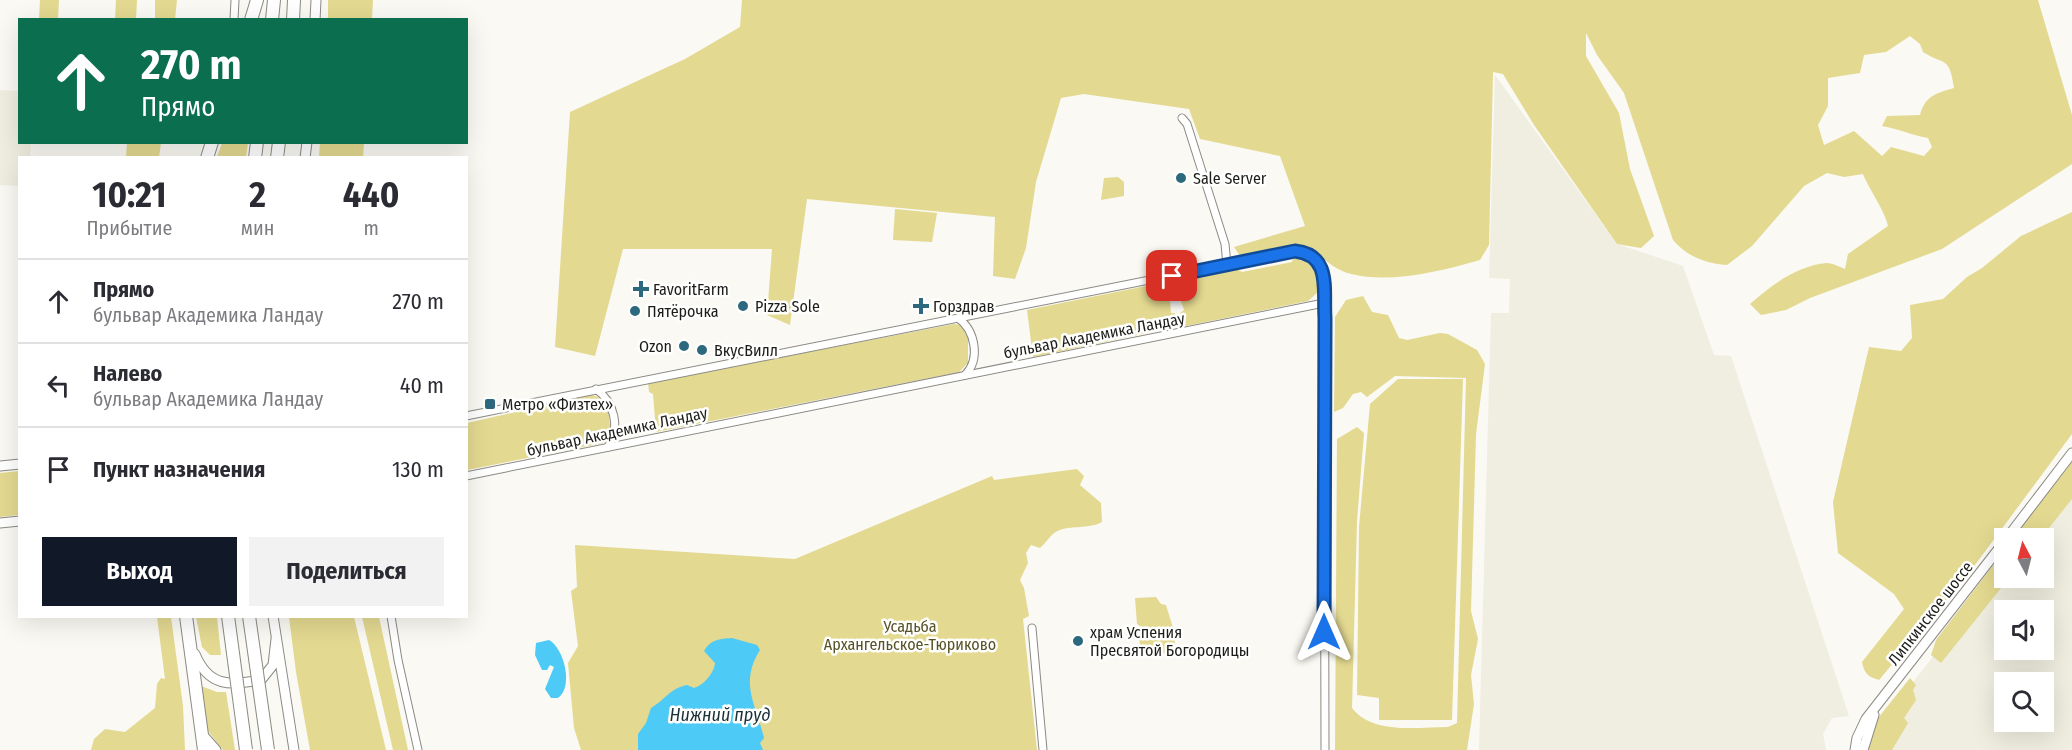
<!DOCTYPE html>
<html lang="ru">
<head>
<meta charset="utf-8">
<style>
  :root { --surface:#fff; --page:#f2f2f3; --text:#2b2b33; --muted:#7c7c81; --line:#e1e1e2; --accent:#111827 }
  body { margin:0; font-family:"Fira Sans Condensed",sans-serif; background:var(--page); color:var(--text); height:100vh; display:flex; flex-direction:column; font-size:22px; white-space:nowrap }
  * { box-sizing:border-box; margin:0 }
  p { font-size:20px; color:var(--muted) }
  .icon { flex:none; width:33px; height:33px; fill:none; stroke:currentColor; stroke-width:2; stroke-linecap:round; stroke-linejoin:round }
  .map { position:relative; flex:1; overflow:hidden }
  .panel { position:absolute; left:18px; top:156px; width:450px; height:462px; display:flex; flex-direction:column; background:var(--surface); border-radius:0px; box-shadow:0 6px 24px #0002 }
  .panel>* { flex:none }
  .banner { position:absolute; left:18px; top:18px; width:450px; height:126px; border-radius:0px; box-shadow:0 6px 24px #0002; background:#0b6e4f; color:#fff; overflow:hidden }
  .needle { width:39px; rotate:353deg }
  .buttons { position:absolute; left:1994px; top:528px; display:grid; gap:12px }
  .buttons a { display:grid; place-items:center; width:60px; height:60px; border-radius:0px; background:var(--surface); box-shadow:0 6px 24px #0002; font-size:30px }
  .pin { position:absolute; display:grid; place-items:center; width:51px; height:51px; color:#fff; margin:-26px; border-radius:12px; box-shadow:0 3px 9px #0006 }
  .me { position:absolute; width:66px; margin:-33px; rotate:0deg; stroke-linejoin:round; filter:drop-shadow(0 0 4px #0008) }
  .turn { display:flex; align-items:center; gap:21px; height:126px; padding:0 24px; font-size:27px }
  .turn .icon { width:78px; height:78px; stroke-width:2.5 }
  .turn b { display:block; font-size:42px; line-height:51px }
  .eta { display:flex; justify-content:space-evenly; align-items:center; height:102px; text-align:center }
  .eta b { font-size:36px; font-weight:700; line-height:42px }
  .primary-button { display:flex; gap:12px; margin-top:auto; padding:12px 24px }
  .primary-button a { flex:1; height:69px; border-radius:0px; background:var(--accent); color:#fff; font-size:24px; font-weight:700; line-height:69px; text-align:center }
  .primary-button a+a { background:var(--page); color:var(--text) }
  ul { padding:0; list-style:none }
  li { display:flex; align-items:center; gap:18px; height:84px; padding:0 24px; border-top:2px solid var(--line) }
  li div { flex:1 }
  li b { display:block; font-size:22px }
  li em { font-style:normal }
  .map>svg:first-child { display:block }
  .built { fill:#efeee0; fill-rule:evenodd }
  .green { fill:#e3d991; fill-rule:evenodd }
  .water { fill:#4dcaf5 }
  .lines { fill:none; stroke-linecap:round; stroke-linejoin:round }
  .street-casing { stroke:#8b8a84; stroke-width:9 }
  .secondary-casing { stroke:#8b8a84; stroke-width:11 }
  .highway-casing { stroke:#8b8a84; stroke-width:14 }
  .street { stroke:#fff; stroke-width:7 }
  .secondary { stroke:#fff; stroke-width:9 }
  .highway { stroke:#fff; stroke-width:12 }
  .highway-bridge-casing { stroke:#8b8a84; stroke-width:14; stroke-linecap:butt }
  .highway-bridge { stroke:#fff; stroke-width:12 }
  .route-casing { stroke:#114b97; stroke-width:15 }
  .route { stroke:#1a73e8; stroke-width:10 }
  .poi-dot { fill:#2c697f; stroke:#fffffe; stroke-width:2 }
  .labels { text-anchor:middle; stroke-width:5; stroke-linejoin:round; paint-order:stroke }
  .poi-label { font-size:16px; fill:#1c1c1a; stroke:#fffffe; text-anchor:start }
  .street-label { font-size:16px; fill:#1c1c1a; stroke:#fffffe }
  .park-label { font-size:16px; fill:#585228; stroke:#fffffe }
  .water-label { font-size:18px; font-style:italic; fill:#1b3038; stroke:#fffffe }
</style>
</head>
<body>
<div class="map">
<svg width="2072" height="750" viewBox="0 0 2072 750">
  <rect width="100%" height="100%" fill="#faf9f3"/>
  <!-- built -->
  <g class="built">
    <polygon points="1495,75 1617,244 1683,266 1714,355 1731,356 1849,716 1832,718 1823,734 1826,750 1479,750 1491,313 1509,313 1510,279 1489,278"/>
    <polygon points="0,90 19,91 20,142 31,143 30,157 20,158 19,186 0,185"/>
    <path d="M2072 482V750H1871L1877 727 2004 568V578H2043V538H2027ZM2004 610H2043V650H2004ZM2004 682H2043V722H2004Z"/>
  </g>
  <!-- green -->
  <g class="green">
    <polygon points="40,0 59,0 58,19 39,19"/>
    <polygon points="116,0 137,0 136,19 115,19"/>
    <polygon points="155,0 177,0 175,19 155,19"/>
    <polygon points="328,0 373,0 372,19 328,19"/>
    <path d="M742 0H2038L2072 115V164L1942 249 1810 298 1786 310 1761 315 1750 304C1770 286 1798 265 1827 263 1832 263 1840 267 1845 269L1848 254 1888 226C1886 213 1869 189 1863 174L1844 177 1827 173 1804 186 1752 246 1727 265C1704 263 1688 257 1673 240L1624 93 1597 55 1586 33V56L1619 113 1630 169 1654 236 1641 248 1617 244 1534 125 1503 74 1493 72 1489 245 1480 260C1442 271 1390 284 1351 274 1337 271 1322 258 1311 249H1302L1295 244 1240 256 1234 247 1305 226 1280 156 1200 139 1189 109 1084 94 1061 98 1036 182 1026 248 1015 279 993 276 995 217 807 199 790 325 767 315 772 249H623L595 356 555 347 570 112 685 59 740 27ZM1910 36 1920 44 1923 52C1945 66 1949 55 1954 88 1936 93 1925 96 1920 115L1887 116 1882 126C1899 129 1911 135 1928 138L1932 147 1924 156 1891 147 1882 156 1854 131 1824 145 1818 125 1828 106V78L1860 73 1864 55 1886 52Z"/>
    <polygon points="127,143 161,143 159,157 126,157"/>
    <polygon points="222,143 248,143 246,157 217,157"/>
    <polygon points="320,143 364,143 363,157 319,157"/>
    <polygon points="1118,177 1124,182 1124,196 1101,200 1104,178"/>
    <polygon points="895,209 937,213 932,242 893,240"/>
    <path d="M2072 212V434L1969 573 1879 680C1868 677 1864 673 1862 662L1904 609 1894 594 1838 553 1833 502 1869 347 1901 351 1912 338 1910 305 1943 299 1967 277 1982 268 2021 236Z"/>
    <path d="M1307 257C1320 264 1321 278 1318 292L1308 301 1186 326 1182 324 1180 313 1184 310 1180 298 1170 299 1171 313H1175V327L1033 357 1027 310 1235 268 1242 272 1292 262 1293 259Z"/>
    <path d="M1363 296 1372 312 1388 315 1399 338 1407 340 1440 333 1448 334 1477 350 1485 364 1476 434 1471 611 1478 639 1471 675 1474 704 1467 750H1335L1337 439 1357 427 1364 433 1357 521 1352 708C1373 735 1418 727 1448 727L1457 723 1466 378 1395 376 1367 397 1361 392 1353 394 1343 408 1334 412 1335 317 1346 300Z"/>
    <polygon points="954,324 960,325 968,336 968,363 959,372 656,432 653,394 649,392 648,383"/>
    <polygon points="1398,379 1463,379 1452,720 1379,720 1379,698 1357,695 1359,527 1370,404"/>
    <polygon points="592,395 603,399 608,408 611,434 603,443 467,470 467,423"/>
    <polygon points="2072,461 2072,499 2041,538 2013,538"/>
    <path d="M1077 469 1084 476 1080 485 1101 503 1102 522C1088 530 1067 524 1054 533 1049 537 1045 544 1040 548L1031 545 1026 553 1028 563 1020 580 1024 588 1029 616 1023 619 1037 750H581L574 728 568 663 578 646 571 591 577 587 575 545 795 559 992 476 994 480Z"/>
    <polygon points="19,471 19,515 0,517 0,473"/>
    <polygon points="2004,551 2004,578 2009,578 1941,663 1931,655 1936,640"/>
    <polygon points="1156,597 1161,604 1166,605 1173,628 1148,631 1137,624 1135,598"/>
    <polygon points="157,617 171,617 183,706 185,750 91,750 94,739 105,729 125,732 155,708 157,684 161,678 165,679"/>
    <polygon points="196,617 217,617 221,655 210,655 202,647"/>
    <polygon points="289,617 354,617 386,750 310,750 296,672"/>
    <polygon points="362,617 379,617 408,750 393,750"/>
    <polygon points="1174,633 1176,652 1141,656 1139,636"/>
    <polygon points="1910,678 1916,685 1913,690 1916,700 1904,718 1908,723 1892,750 1867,750 1875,722"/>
    <polygon points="201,686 217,692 226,692 235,750 223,750 208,731"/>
  </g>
  <!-- water -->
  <g class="water">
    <path d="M732 638 757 645 760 650C739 683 756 704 764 738L760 743 763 750H638V734L646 723 651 708C666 699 669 689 687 685L694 688C704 685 714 673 715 663L704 651C711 639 720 639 732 638Z"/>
    <path d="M549 640C564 648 574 687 558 698H551L545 689 554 667 550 665 547 670H542L535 655 536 643Z"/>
  </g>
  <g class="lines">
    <!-- street casing -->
    <g class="street-casing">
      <g id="street">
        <polyline points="234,20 235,0"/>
        <polyline points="1182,118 1187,124 1225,244 1227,265"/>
        <path d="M958 318C975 330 981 359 965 375"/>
        <path d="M596 389C614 402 621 427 608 447"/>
        <path d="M466 416 1295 251C1316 254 1321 262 1324 282L1325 750"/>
        <polyline points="466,476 1324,303"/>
        <polyline points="391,616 398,660 418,750"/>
        <polyline points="1032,628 1043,750"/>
      </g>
    </g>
    <!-- secondary casing -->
    <g class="secondary-casing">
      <g id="secondary">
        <polyline points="315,20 316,0"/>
        <polyline points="305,158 307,142"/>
        <polyline points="0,466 20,464"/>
        <polyline points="0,523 20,521"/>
        <polyline points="2007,538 2072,453"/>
        <polyline points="273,616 294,750"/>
        <path d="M195 654C209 688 230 685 261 680L273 665 276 639"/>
        <polyline points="201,733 216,750"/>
        <polyline points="1855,750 1857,738 1866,719 2004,542"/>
        <polyline points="1863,750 1874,715"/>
      </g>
    </g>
    <!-- highway casing -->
    <g class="highway-casing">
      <g id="highway">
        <polyline points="251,20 257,0"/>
        <polyline points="272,20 274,0"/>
        <polyline points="293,20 294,0"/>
        <polyline points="207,158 212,142"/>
        <polyline points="255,158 257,142"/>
        <polyline points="277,158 279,142"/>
        <polyline points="186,616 204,750"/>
      </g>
    </g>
    <!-- street -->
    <use href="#street" class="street"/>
    <!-- secondary -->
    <use href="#secondary" class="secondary"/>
    <!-- highway -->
    <use href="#highway" class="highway"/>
    <!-- highway-bridge casing -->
    <g class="highway-bridge-casing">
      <g id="highway-bridge">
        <polyline points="228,616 246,750"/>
        <polyline points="249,616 268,750"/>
      </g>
    </g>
    <!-- highway-bridge -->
    <use href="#highway-bridge" class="highway-bridge"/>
  </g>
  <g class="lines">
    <!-- route casing -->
    <g class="route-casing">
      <path id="route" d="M1172 276 1295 251C1332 255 1323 290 1325 318L1324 632"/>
    </g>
    <!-- route -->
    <use href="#route" class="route"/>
  </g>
  <!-- markers -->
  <g class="poi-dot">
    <circle cx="1181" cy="178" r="6"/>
    <path d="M638 280h6v6h6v6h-6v6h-6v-6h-6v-6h6z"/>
    <circle cx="743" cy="306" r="6"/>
    <path d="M918 297h6v6h6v6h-6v6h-6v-6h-6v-6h6z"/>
    <circle cx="635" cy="311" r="6"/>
    <circle cx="684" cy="346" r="6"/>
    <circle cx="702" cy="350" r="6"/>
    <rect x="484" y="398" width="12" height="12" rx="3"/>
    <circle cx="1078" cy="641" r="6"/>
  </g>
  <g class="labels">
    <!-- poi labels -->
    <g class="poi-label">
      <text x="1193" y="184">Sale Server</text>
      <text x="653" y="295">FavoritFarm</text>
      <text x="755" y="312">Pizza Sole</text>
      <text x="933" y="312">Горздрав</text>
      <text x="647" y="317">Пятёрочка</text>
      <text x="672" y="352" text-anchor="end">Ozon</text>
      <text x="714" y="356">ВкусВилл</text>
      <text x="502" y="410">Метро «Физтех»</text>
      <text x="1090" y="638">храм Успения<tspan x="1090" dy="18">Пресвятой Богородицы</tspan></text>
    </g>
    <!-- street labels -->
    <g class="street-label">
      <text transform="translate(1094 335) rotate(-11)" y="6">бульвар Академика Ландау</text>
      <text transform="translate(617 431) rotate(-12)" y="6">бульвар Академика Ландау</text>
      <text transform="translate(1930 613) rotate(-52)" y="6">Липкинское шоссе</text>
    </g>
    <!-- park labels -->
    <g class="park-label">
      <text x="910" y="632">Усадьба<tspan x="910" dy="18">Архангельское-Тюриково</tspan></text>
    </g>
    <!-- water labels -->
    <g class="water-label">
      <text x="720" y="721">Нижний пруд</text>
    </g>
  </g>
</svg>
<div class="buttons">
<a><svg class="needle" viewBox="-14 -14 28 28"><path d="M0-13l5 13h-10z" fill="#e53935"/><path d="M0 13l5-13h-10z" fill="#7c7c81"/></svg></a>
<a><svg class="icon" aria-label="sound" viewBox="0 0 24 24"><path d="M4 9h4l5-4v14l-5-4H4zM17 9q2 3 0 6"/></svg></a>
<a><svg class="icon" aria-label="search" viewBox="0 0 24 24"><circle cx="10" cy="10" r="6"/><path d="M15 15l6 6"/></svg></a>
</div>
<div class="pin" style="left:1172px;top:276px;background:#d93025"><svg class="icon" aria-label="arrive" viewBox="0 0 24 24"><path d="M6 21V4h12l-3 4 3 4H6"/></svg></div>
<svg class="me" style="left:1324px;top:632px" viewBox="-20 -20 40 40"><path d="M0-17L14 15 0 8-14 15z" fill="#1a73e8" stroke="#fff" stroke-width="4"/></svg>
<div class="banner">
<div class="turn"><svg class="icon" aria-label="ahead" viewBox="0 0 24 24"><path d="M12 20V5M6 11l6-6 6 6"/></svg><div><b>270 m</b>Прямо</div></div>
</div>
<section class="panel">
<div class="eta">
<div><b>10:21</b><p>Прибытие</p></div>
<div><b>2</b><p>мин</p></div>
<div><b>440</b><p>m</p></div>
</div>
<ul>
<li><svg class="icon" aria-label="ahead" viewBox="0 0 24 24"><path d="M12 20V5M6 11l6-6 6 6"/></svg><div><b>Прямо</b><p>бульвар Академика Ландау</p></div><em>270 m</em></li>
<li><svg class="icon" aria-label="left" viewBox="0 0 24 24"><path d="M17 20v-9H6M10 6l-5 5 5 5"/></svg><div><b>Налево</b><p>бульвар Академика Ландау</p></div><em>40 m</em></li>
<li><svg class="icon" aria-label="arrive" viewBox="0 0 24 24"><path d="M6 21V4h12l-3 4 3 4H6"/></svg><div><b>Пункт назначения</b></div><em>130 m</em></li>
</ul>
<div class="primary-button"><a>Выход</a><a>Поделиться</a></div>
</section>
</div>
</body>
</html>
